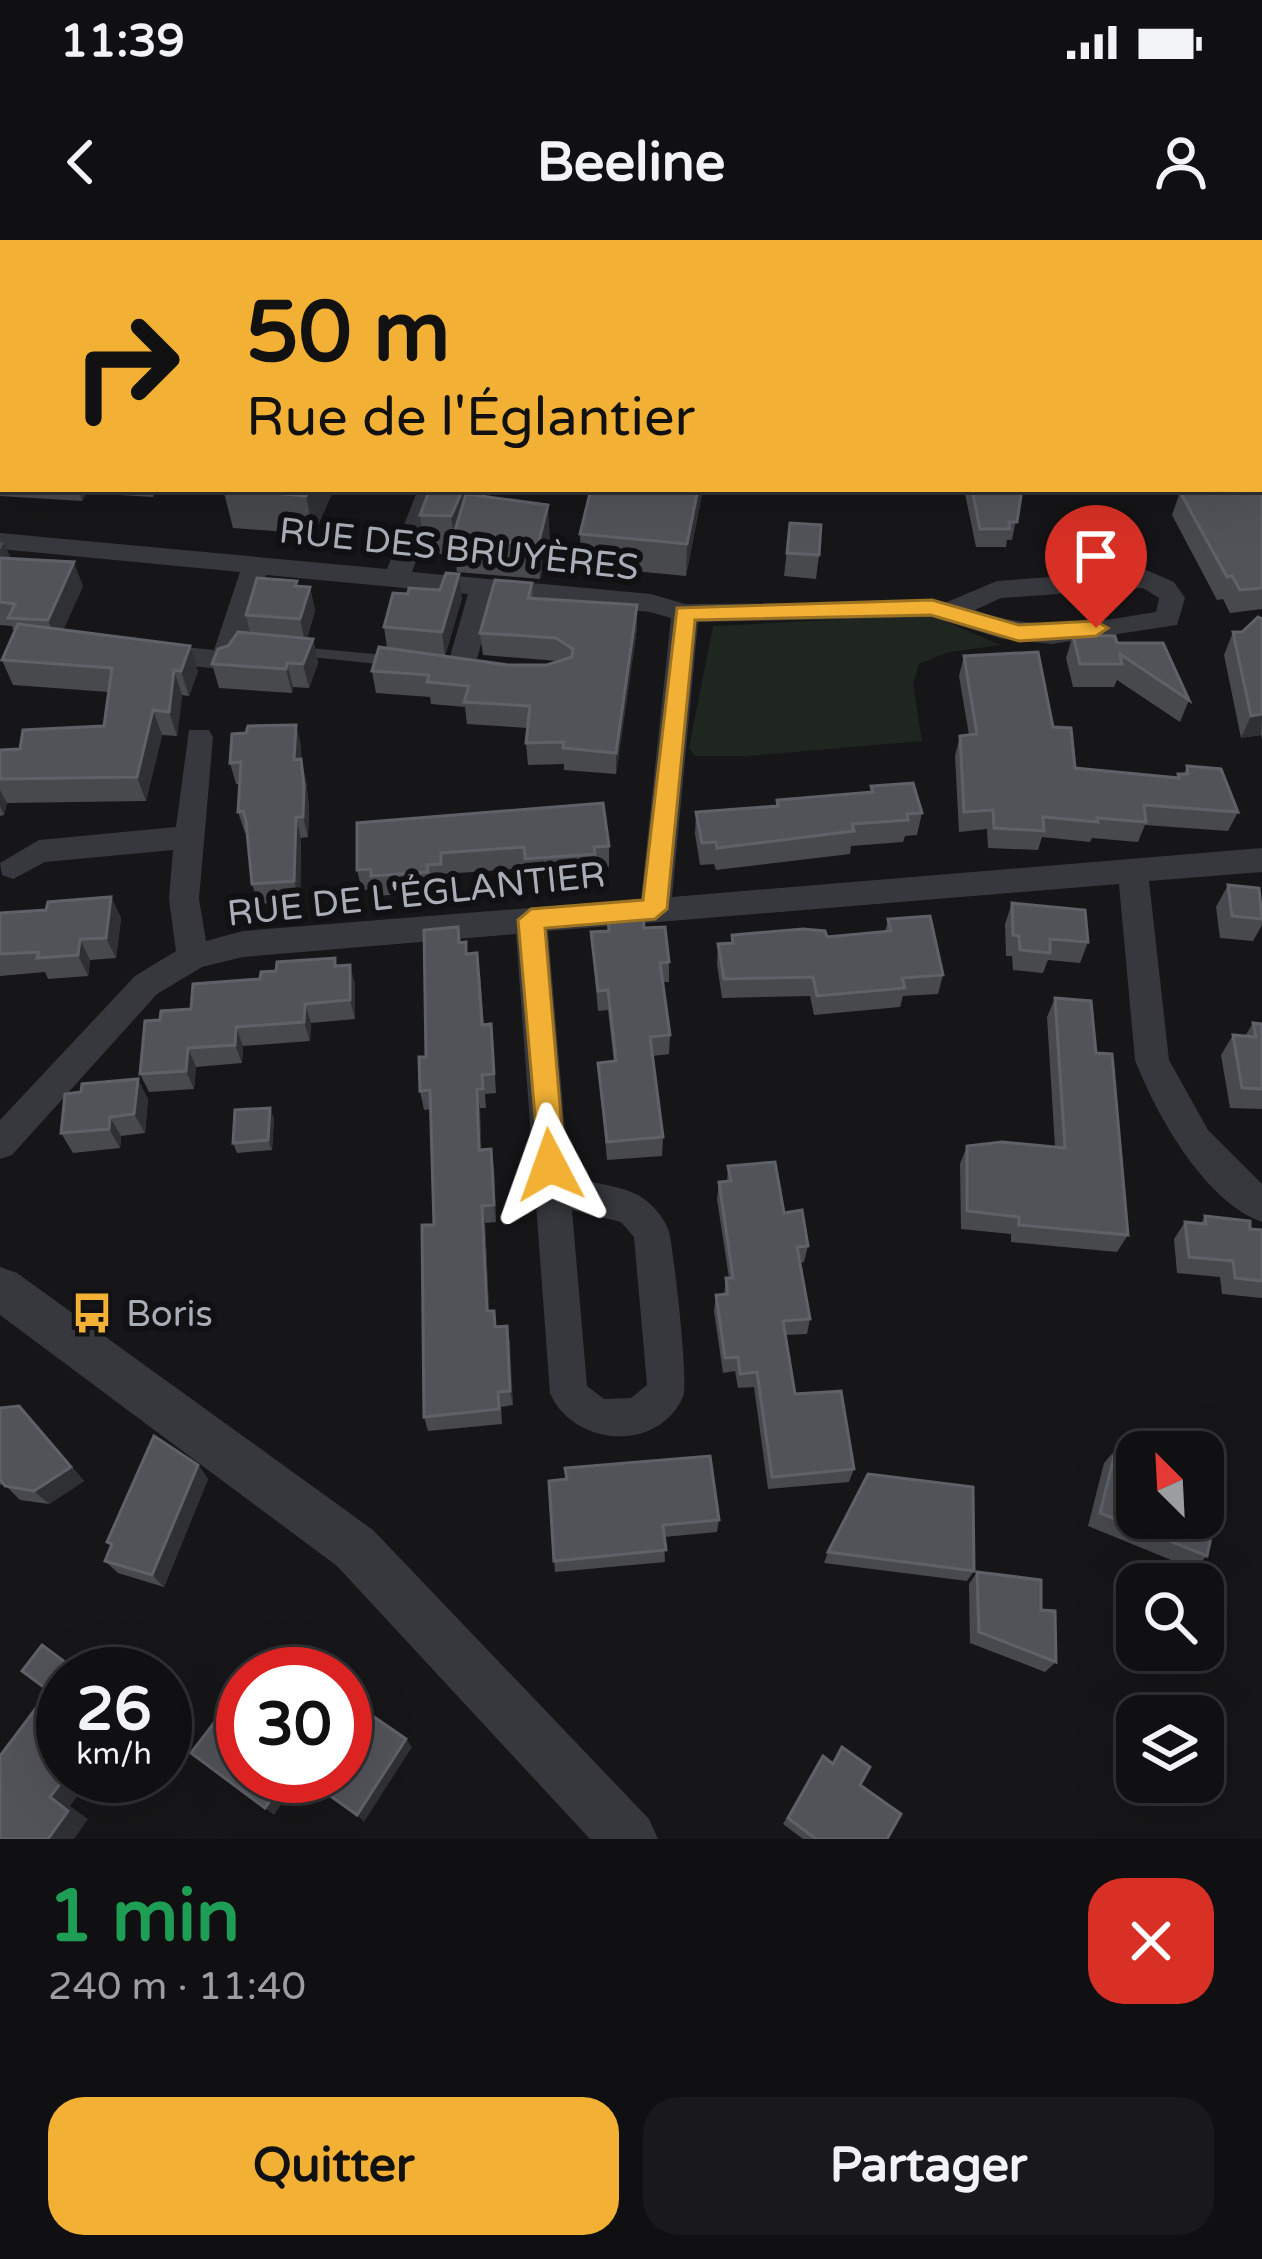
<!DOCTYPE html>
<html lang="fr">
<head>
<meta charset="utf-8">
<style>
  :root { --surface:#101012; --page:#19191b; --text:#f1f3f6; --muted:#9c9d9f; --line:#303032; --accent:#f2b134 }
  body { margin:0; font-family:"Varela Round",sans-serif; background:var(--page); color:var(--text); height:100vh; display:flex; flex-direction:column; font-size:45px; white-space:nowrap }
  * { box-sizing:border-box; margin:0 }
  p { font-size:39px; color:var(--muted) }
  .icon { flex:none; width:66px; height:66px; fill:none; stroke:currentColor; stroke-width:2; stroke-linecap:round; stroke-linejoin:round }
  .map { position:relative; height:1599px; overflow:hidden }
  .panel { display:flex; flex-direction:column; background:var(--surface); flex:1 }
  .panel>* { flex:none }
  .banner { position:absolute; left:0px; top:0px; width:1263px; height:252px; box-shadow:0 12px 48px #0002,0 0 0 3px var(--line); background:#f2b134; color:#111; overflow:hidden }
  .needle { width:78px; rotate:336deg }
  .controls { position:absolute; left:1116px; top:1191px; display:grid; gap:24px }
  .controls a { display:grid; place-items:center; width:108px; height:108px; border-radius:24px; background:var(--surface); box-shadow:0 12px 48px #0002,0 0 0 3px var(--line); font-size:60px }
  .speed { position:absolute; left:36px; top:1407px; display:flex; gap:24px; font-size:60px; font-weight:700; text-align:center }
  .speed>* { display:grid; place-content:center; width:156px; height:156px; border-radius:50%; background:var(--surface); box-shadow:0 12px 48px #0002,0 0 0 3px var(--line); line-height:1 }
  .speed small { font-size:30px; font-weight:400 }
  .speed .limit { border:18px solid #d22; background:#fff; color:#111 }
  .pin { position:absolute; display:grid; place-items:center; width:102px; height:102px; color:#fff; margin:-123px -51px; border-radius:50% 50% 50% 0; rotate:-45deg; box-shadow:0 0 12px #0007 }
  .pin .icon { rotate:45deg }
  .me { position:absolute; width:132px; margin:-66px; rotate:356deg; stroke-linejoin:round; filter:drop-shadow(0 0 9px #0008) }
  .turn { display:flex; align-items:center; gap:42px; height:252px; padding:0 48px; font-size:54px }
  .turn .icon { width:156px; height:156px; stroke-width:2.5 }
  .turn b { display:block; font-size:84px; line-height:102px }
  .round { display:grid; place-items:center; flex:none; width:126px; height:126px; border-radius:36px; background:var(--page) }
  .headline { display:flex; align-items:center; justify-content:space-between; height:204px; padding:0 48px }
  h1 { font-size:72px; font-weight:700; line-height:90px; color:#1e9e55 }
  .primary-button { display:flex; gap:24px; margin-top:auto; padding:24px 48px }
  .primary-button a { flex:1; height:138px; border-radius:36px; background:var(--accent); color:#111; font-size:48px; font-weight:700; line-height:138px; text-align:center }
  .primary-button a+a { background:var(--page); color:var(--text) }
  .status { display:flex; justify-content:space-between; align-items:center; height:84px; padding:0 60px; background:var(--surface); direction:ltr }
  .status svg { height:33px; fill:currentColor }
  header { display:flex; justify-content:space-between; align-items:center; height:156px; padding:0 48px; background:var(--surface); font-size:54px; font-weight:700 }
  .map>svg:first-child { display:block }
  .green { fill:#1e261f }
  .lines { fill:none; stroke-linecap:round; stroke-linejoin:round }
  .service { fill:#37383d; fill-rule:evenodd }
  .minor { fill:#37383d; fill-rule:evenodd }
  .tertiary { fill:#37383d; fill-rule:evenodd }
  .primary { fill:#53555c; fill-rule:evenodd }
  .wall { fill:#47494d }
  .shaded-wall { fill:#2f3033 }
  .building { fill:#525359; stroke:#5f6168; stroke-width:3 }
  .route { fill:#f2b134; stroke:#9d7322; stroke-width:3 }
  .labels { text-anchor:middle; stroke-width:12; stroke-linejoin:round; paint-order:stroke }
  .street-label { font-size:36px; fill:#a8adb8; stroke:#111113 }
  .poi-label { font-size:36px; fill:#a8adb8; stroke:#111113; text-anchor:start }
</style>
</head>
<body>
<div class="status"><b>11:39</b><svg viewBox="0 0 49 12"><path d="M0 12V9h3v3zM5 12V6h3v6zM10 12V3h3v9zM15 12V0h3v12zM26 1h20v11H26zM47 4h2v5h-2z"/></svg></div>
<header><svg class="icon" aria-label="back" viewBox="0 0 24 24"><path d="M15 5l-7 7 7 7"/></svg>Beeline<svg class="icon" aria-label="person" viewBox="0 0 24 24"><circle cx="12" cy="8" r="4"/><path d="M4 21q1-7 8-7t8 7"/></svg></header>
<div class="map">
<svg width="1262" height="1599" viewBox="0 0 1262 1599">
  <rect width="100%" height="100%" fill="#161618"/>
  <!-- green -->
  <polygon class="green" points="931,375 1001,405 949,412 919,424 913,444 922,501 747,516 695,516 689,508 713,386"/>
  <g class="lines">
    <!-- service -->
    <polygon class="service" points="297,407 397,416 404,421 397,426 292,415 292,409"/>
    <!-- minor -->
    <path class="minor" d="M418 249H442L412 332 651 354 685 364 947 362 997 341 1146 330 1174 342 1185 358 1177 385 1052 404 1003 399 932 377 698 382 672 657 1262 608V632L1149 641 1169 820 1208 890 1262 944V982C1204 961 1156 874 1135 820L1119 644 548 691 569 938C592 943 631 946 648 962 657 970 666 981 669 992 674 1013 689 1144 683 1157 657 1214 573 1206 550 1153L516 694 243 717 202 727 157 754 12 915 0 919V880L135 736 176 711 169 659 173 610 45 622 13 639 2 635 0 623 39 600 176 587 189 490H209L213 497 199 659 206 701 243 691 641 659 671 378 650 372 494 357 477 419 507 423 511 430C498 445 460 442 447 427L468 354 266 335 245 406 231 427 221 429 153 422 139 413 153 404 214 410 240 332 0 309V293L387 329ZM1143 348 1159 358 1156 372C1093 382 1037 393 975 370L1001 358ZM572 970 621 982 634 997 647 1145 631 1158 604 1159 587 1146Z"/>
    <!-- tertiary -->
    <polygon class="tertiary" points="0,1027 17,1033 373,1290 649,1579 658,1599 590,1599 337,1326 0,1075"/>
    <!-- primary -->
    <g class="primary">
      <polygon points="0,32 3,33 3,55 0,54"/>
      <rect x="1260" y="136" width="2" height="22"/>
    </g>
  </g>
  <!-- wall -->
  <g class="wall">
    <polygon points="0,0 73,0 73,3 3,3 3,25 0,25"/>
    <polygon points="3,56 3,249 157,249 153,257 86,253 82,261 0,256 0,60"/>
    <polygon points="223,249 334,249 314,294 233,288"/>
    <polygon points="430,249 482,249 479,256 550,300 540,339 457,332 455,315 425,313 420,275"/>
    <polygon points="591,249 703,249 686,336 581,326 580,294"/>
    <polygon points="964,249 1022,249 1012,300 1007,300 1006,307 976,307"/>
    <polygon points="1262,251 1262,369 1230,373 1223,359 1217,360 1172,275 1180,252"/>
    <polygon points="790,283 819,315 816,339 784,336"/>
    <polygon points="0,302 4,303 10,318 83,346 63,390 198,431 189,456 182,455 177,496 162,495 146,561 7,563 4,575 0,576 0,510 20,509 104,486 109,452 13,445 2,420 14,392 12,386 0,385"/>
    <polygon points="532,343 533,358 637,388 616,534 564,530 564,524 528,525 526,503 528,488 467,484 465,467 431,464 430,457 376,453 372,431 387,408 384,387 408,354 440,350 462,358 445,416 507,425 547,425 558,421 483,415 480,393"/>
    <polygon points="299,347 310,347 315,371 307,398 313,399 318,423 309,448 293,447 292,453 219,448 212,424 228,406 250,393 246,375"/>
    <polygon points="1262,379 1262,500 1261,495 1241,498 1224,415 1233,392 1242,392"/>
    <polygon points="1073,395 1117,403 1189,460 1180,482 1117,440 1114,447 1073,447 1066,418"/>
    <polygon points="964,416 1053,487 1075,528 1176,538 1178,534 1184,534 1187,526 1238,572 1228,591 1145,585 1138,602 1092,598 1090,602 1042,597 1038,610 988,608 987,589 959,592 955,516 960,496 969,495 959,436"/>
    <polygon points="296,485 301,506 301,520 306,540 309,568 308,597 301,598 300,661 258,664 252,644 247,592 245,593 238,572 240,544 236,544 230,523 246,493"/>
    <polygon points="871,546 922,573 917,595 905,596 903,602 851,606 850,614 716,630 714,624 700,625 695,594 696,572 776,566 777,560 870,552"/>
    <polygon points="357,583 609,606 609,627 595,627 595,634 527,639 526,628 444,634 445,644 431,645 431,652 376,656 374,649 362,650 357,630"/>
    <polygon points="1228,645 1262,663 1262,685 1253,701 1220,698 1216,667"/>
    <polygon points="111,657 121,678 116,718 90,720 88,736 48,739 45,732 0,736 0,673 46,670"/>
    <polygon points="1012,663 1088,702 1080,723 1048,720 1043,733 1013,730 1012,716 1006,716 1005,684"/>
    <polygon points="608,676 644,688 669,722 669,742 663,742 670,795 669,814 653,816 663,897 662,916 607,920 598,823 614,822 608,770 598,771 591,692 608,691"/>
    <polygon points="888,679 943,735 938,754 903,756 900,767 814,775 810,756 722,758 717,724 718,704 731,703 732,695 827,697 885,692"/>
    <polygon points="458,687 461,702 466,702 467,714 480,733 484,785 493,804 496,853 485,854 486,868 480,868 481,909 494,927 496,982 485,983 489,1071 497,1087 507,1086 513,1165 501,1167 502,1184 428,1191 424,1177 434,985 431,869 424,870 420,851"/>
    <polygon points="338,726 355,744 355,779 311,783 310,801 243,806 242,823 196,827 194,849 149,852 140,834 160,780 191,769 260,739"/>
    <polygon points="1055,758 1096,813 1128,995 1117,1012 1011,1002 1011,994 961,989 960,924 967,906 1055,907 1047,777"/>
    <polygon points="1253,783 1262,784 1262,869 1230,868 1221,815 1233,795 1245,796"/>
    <polygon points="148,859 145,893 121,896 120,908 73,913 61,893"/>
    <polygon points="274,878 272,910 237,913 233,903"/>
    <polygon points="728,926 784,973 808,1006 804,1022 800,1023 810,1079 807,1094 785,1095 795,1154 854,1229 849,1242 768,1249 754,1147 738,1148 735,1131 723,1133 714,1071 716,1055 724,1054 726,1038 729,1038 717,959 719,942 727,942"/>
    <polygon points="1205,976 1250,989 1262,990 1262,1058 1222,1054 1220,1037 1177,1033 1174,999 1185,982 1201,983"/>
    <polygon points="19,1166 84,1241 49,1264 20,1260 4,1244 0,1245 0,1168"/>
    <polygon points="1116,1209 1207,1316 1193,1329 1088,1286 1104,1223"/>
    <polygon points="198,1225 208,1239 164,1347 118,1333 105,1321 111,1307 107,1302"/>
    <polygon points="549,1241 719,1280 717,1292 664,1297 665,1322 555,1332"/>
    <polygon points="828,1312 974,1331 967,1341 824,1323"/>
    <polygon points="977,1332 1041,1370 1056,1422 1045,1432 970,1403 969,1344"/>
    <polygon points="842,1507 860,1545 887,1599 803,1599 783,1584 823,1516 832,1523"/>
  </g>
  <!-- shaded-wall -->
  <g class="shaded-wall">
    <polygon points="0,0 4,0 5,3 3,3 3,20 0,11"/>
    <polygon points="78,249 84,249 86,253 82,261"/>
    <polygon points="309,249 334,249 314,294 306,256"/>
    <polygon points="463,249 482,249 463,298 454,297 451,276"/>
    <polygon points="698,249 703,249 686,336 687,304"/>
    <polygon points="548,265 550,300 540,339 538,305"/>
    <polygon points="4,303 14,326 0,327 0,310"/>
    <polygon points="74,322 83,346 57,404 48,380"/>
    <polygon points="459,334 462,358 445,416 442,392"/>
    <polygon points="310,347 315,371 305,403 300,379"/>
    <polygon points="637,365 637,388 616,534 616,513"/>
    <polygon points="313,399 318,423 309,448 303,424"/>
    <polygon points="190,406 198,431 189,456 181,431"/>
    <polygon points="287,423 293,447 292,453 286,429"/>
    <polygon points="174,430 182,455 177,496 169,472"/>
    <polygon points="153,470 162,495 146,561 137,537"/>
    <polygon points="1262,474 1261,495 1241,498 1251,476"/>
    <polygon points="296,485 301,506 300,541 294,520"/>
    <polygon points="301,520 306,540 309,568 308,597 303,577"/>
    <polygon points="0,550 7,563 4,575 0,567"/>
    <polygon points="296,577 301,598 300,661 294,641"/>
    <polygon points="111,657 121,678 116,718 106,698"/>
    <polygon points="80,699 90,720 88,736 78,715"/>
    <polygon points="350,725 355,744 355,779 350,760"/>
    <polygon points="305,764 311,783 310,801 304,782"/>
    <polygon points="236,787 243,806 242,823 235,805"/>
    <polygon points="188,808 196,827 194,849 186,831"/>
    <polygon points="138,839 148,859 145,893 134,874"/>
    <polygon points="477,849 480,868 482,928 479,910"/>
    <polygon points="270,868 274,878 272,910 268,900"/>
    <polygon points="110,877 121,896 120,908 109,889"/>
    <polygon points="491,909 494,927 496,982 494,965"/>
    <polygon points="482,966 485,983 490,1087 487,1071"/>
    <polygon points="507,1086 510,1102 513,1165 510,1151"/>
    <polygon points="19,1166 84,1241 49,1264 34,1251"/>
    <polygon points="198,1225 208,1239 164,1347 152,1335"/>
    <polygon points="406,1499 412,1507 364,1582 357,1575"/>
    <polygon points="66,1536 92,1536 70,1566 88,1579 74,1599 48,1599 50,1557"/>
    <polygon points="287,1536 301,1536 274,1575 265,1568"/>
  </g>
  <!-- building -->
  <g class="building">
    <polygon points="729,0 775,0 776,3 729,3"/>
    <polygon points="879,0 916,0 916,3 880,3"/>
    <polygon points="924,0 1014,0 1015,3 925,3"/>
    <polygon points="1084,0 1149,0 1150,3 1085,3"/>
    <polygon points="3,56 3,82 0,82 0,60"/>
    <polygon points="3,103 3,230 0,230 0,109"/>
    <polygon points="223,249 309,249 306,256"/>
    <polygon points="430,249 463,249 451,276 420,275"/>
    <polygon points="591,249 698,249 687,304 580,294"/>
    <polygon points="972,249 1022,249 1017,282 1009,282 1010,289 980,289"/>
    <polygon points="1262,251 1262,348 1240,350 1232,336 1227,337 1180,252"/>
    <polygon points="466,254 548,265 538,305 453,297"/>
    <polygon points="790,283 821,285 819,315 787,313"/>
    <polygon points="0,318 74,322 48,380 8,378 15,364 0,362"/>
    <polygon points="446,333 459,334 442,392 384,387 393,353 408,354 409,348 440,350"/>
    <polygon points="257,338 297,341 295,346 310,347 300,379 246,375"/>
    <polygon points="495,340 532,343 528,358 637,365 616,513 563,508 564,502 526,503 530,466 464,462 469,446 427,442 429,435 372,431 379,407 507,425 547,425 572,417 573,409 556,398 480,393"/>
    <polygon points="1258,377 1262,379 1262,474 1251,476 1233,392 1242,392"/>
    <polygon points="18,384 190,406 181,431 174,430 169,472 153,470 137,537 0,539 0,510 20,509 23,490 104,486 112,428 2,420"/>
    <polygon points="238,392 313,399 303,424 287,423 286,429 212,424 218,409 228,406"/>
    <polygon points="1073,395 1115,396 1117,403 1163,403 1189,460 1120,414 1122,424 1080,424"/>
    <polygon points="1038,412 1053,487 1071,488 1075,528 1179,538 1178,534 1188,534 1187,526 1221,529 1238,572 1144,565 1146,582 1097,578 1098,582 1043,577 1044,591 994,588 993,570 964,572 960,496 977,494 964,416"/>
    <polygon points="296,485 294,520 301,519 304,547 303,577 296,577 294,641 252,644 246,581 243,571 238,572 241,522 230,523 232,494 246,493 248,486"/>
    <polygon points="913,543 922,573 907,574 908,580 852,584 854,591 717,608 716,602 702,603 696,572 778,566 777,560 873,552 871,546"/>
    <polygon points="603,563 609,606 594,607 595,614 525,619 524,607 441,613 441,624 427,625 428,632 371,636 371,629 357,630 357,583"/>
    <polygon points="1228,645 1259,648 1262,679 1232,676"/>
    <polygon points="111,657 106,698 80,699 78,715 37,718 39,712 0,714 0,673 46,670 48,662"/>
    <polygon points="1012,663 1085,670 1088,702 1050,699 1050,713 1020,710 1019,696 1013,695"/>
    <polygon points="643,673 644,688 665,687 669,722 660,723 670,795 650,797 663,897 607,902 598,823 616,821 608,750 598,751 591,692 609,691 608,676"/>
    <polygon points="930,676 943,735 902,738 905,748 817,756 813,737 724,739 718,704 733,703 732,695 803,689 825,691 827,697 891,691 888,679"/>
    <polygon points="458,687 459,703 466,702 466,714 477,713 482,785 491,784 494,834 482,835 483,849 477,849 479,910 491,909 494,965 482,966 487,1071 494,1071 495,1087 507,1086 510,1151 498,1152 499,1169 424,1177 422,985 434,985 430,850 420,851 419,817 426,817 424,690"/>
    <polygon points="335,718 335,726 350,725 350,760 305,764 304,782 236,787 235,805 188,808 186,831 140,834 145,781 160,780 161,771 191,769 193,744 260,739 261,732 276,731 277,722"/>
    <polygon points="1055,758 1091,761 1096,813 1112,814 1128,995 1019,985 1019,977 967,971 967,906 1002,902 1065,908"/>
    <polygon points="1253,783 1262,784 1262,849 1242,848 1233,795 1256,797"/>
    <polygon points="138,839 134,874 110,877 109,889 61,893 65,854 81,852 82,844"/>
    <polygon points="270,868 268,900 233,903 235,870"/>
    <polygon points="775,922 784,973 802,970 808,1006 797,1007 810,1079 783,1081 795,1154 841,1151 854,1229 772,1237 757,1132 740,1134 738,1117 725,1118 716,1055 728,1054 726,1038 733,1038 719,942 731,941 728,926"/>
    <polygon points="1205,976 1250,981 1250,989 1262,990 1262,1041 1235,1038 1233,1021 1189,1017 1185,982 1206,984"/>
    <polygon points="19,1166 71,1227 34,1251 5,1246 0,1239 0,1168"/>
    <polygon points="154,1196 198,1225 152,1335 105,1321 112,1304 107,1302"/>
    <polygon points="1116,1209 1137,1217 1137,1278 1203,1278 1203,1243 1221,1250 1207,1316 1100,1273"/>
    <polygon points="710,1216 719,1280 663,1285 666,1310 554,1321 549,1241 567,1239 565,1228"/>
    <polygon points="868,1234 973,1247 974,1331 828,1312"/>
    <polygon points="977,1332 1041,1340 1041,1370 1055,1371 1056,1422 979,1392"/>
    <polygon points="42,1405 81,1434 63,1434 63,1536 66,1536 50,1557 68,1571 48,1599 0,1599 0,1516 49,1451 22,1431"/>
    <polygon points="297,1423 313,1434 289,1434"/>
    <polygon points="243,1445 243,1536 287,1536 265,1568 191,1513"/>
    <polygon points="345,1457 406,1499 357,1575 303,1536 345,1536"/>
    <polygon points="842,1507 870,1527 860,1545 901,1574 887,1599 816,1599 788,1578 823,1516 833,1524"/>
  </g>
  <!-- route -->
  <polygon class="route" points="932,360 1019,385 1096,381 1108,388 1096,396 1019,401 931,375 695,380 667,669 655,679 545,688 565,925 560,934 550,937 540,934 518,680 531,669 643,660 677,368"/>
  <!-- icons -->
  <defs>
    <g id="bus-bare" transform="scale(3.24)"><path d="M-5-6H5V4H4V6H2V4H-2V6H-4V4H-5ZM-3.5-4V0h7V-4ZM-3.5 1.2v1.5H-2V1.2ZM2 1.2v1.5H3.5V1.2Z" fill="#f2b134" stroke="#111113" stroke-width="2.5" paint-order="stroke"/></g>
  </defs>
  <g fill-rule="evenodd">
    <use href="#bus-bare" x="92" y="1073"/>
  </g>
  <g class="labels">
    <!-- street labels -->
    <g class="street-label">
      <text transform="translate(459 308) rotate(6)" y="13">RUE DES BRUYÈRES</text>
      <text transform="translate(416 653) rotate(-6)" y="13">RUE DE L'ÉGLANTIER</text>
    </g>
    <!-- poi labels -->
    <g class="poi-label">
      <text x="126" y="1086">Boris</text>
    </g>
  </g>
</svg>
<div class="controls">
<a><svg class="needle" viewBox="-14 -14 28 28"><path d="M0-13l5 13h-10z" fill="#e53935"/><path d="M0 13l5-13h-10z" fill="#9c9d9f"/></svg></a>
<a><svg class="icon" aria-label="search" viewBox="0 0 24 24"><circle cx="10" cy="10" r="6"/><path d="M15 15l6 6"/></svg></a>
<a><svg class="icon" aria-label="layers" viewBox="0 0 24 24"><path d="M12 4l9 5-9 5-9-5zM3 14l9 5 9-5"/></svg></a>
</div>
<div class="speed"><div>26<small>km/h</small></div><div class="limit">30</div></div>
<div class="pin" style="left:1096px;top:388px;background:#d93025"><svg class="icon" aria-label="arrive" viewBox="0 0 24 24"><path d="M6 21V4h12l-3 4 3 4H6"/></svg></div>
<svg class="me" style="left:550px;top:925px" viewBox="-20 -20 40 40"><path d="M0-17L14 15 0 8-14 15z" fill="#f2b134" stroke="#fff" stroke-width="4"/></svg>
<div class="banner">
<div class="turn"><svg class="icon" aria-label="right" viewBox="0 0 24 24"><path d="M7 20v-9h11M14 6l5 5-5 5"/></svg><div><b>50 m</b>Rue de l'Églantier</div></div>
</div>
</div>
<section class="panel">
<div class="headline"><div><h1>1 min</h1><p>240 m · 11:40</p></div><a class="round" style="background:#d93025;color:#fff"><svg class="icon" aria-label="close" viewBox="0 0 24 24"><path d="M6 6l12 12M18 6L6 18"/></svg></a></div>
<div class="primary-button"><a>Quitter</a><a>Partager</a></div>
</section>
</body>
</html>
